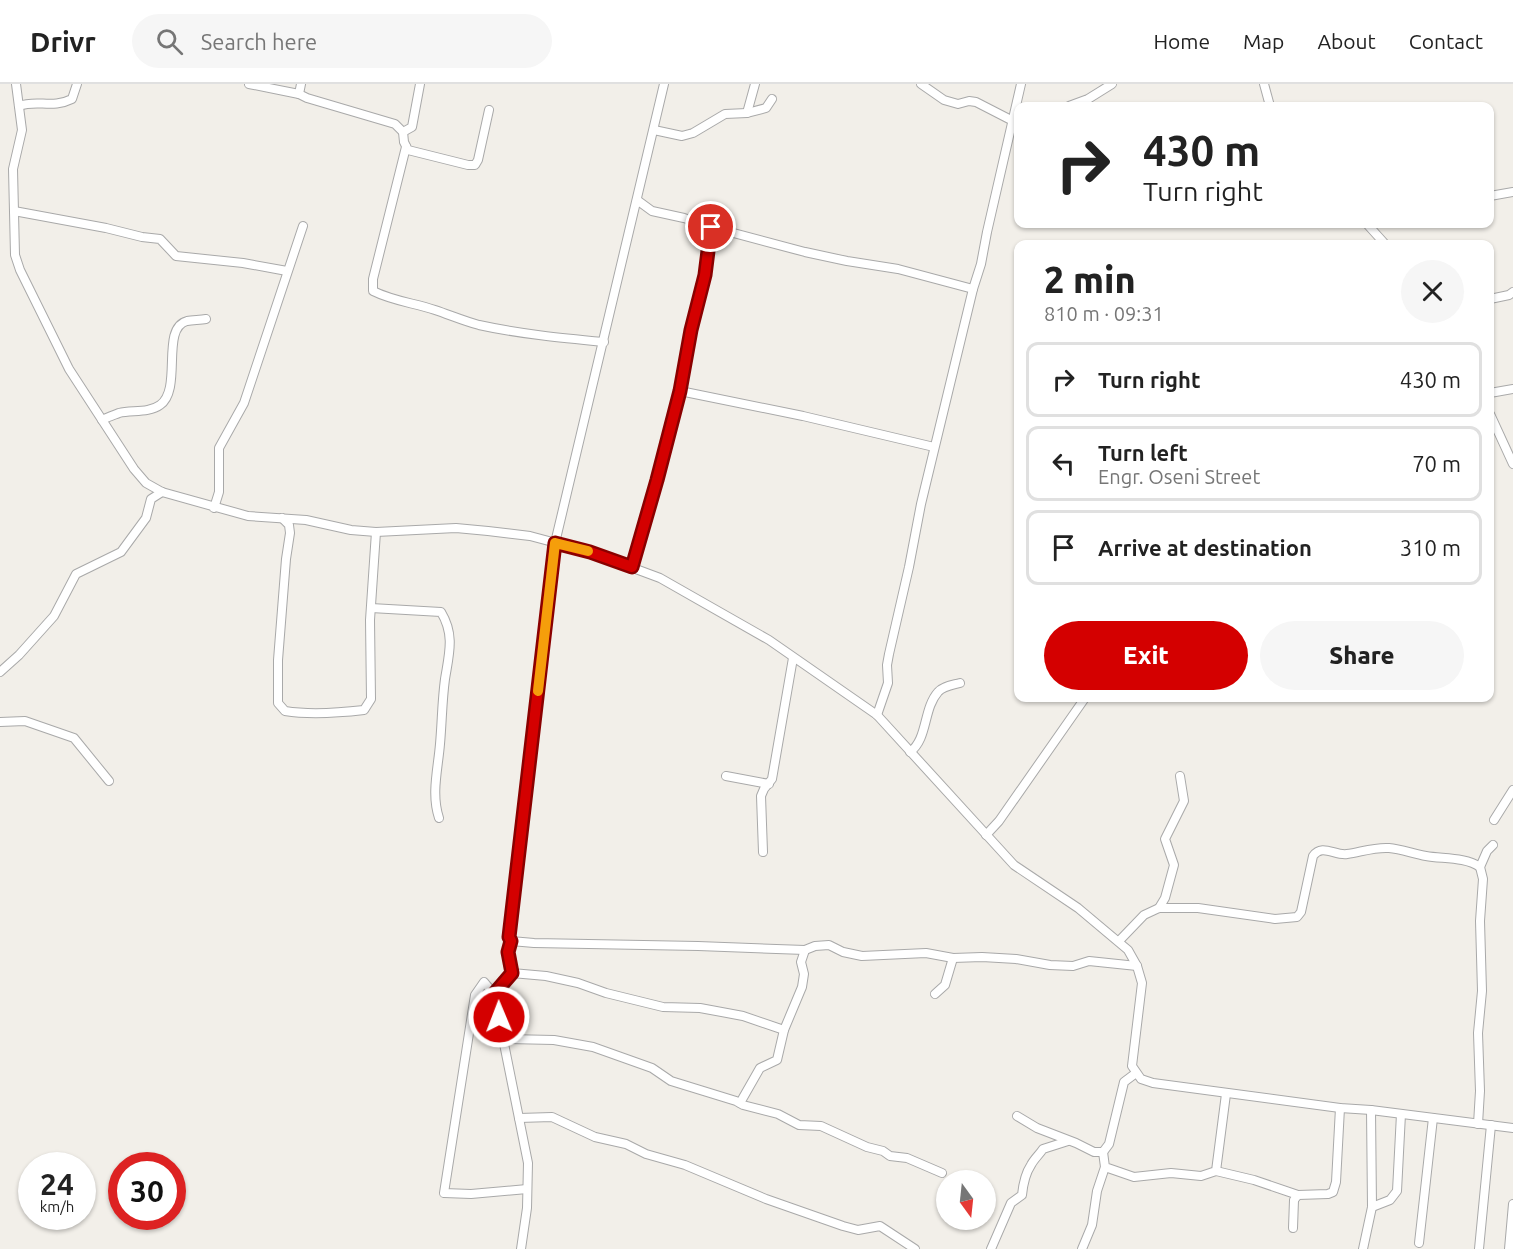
<!DOCTYPE html>
<html lang="en">
<head>
<meta charset="utf-8">
<style>
  :root { --surface:#fff; --page:#f6f6f6; --text:#222; --muted:#767676; --line:#e0e0e0; --accent:#d40000 }
  body { margin:0; font-family:Ubuntu,sans-serif; background:var(--page); color:var(--text); height:100vh; display:flex; flex-direction:column; font-size:22px; white-space:nowrap }
  * { box-sizing:border-box; margin:0 }
  p { font-size:20px; color:var(--muted) }
  .icon { flex:none; width:33px; height:33px; fill:none; stroke:currentColor; stroke-width:2; stroke-linecap:round; stroke-linejoin:round }
  .map { position:relative; flex:1; overflow:hidden }
  .details { position:absolute; left:1014px; top:156px; width:480px; height:462px; display:flex; flex-direction:column; background:var(--surface); border-radius:12px; box-shadow:0 2px 4px #0004 }
  .details>* { flex:none }
  .top-card { position:absolute; left:1014px; top:18px; width:480px; height:126px; border-radius:12px; box-shadow:0 2px 4px #0004; background:#fff; color:var(--text); overflow:hidden }
  .needle { width:39px; rotate:165deg }
  .buttons { position:absolute; left:936px; top:1086px; display:grid; gap:12px }
  .buttons a { display:grid; place-items:center; width:60px; height:60px; border-radius:50%; background:var(--surface); box-shadow:0 2px 4px #0004; font-size:30px }
  .speed { position:absolute; left:18px; top:1068px; display:flex; gap:12px; font-size:30px; font-weight:700; text-align:center }
  .speed>* { display:grid; place-content:center; width:78px; height:78px; border-radius:50%; background:var(--surface); box-shadow:0 2px 4px #0004; line-height:1 }
  .speed small { font-size:15px; font-weight:400 }
  .speed .limit { border:9px solid #d22; background:#fff; color:#111 }
  .pin { position:absolute; display:grid; place-items:center; width:51px; height:51px; color:#fff; margin:-26px; border:3px solid #fff; border-radius:50%; box-shadow:0 2px 6px #0007 }
  .me { position:absolute; width:66px; margin:-33px; rotate:359deg; stroke-linejoin:round; filter:drop-shadow(0 0 4px #0008) }
  .turn { display:flex; align-items:center; gap:21px; height:126px; padding:0 30px; font-size:27px }
  .turn .icon { width:78px; height:78px; stroke-width:2.5 }
  .turn b { display:block; font-size:42px; line-height:51px }
  .round { display:grid; place-items:center; flex:none; width:63px; height:63px; border-radius:32px; background:var(--page) }
  .summary { display:flex; align-items:center; justify-content:space-between; height:102px; padding:0 30px }
  h1 { font-size:36px; font-weight:800; line-height:45px }
  .cta { display:flex; gap:12px; margin-top:auto; padding:12px 30px }
  .cta a { flex:1; height:69px; border-radius:36px; background:var(--accent); color:#fff; font-size:24px; font-weight:800; line-height:69px; text-align:center }
  .cta a+a { background:var(--page); color:var(--text) }
  ul { padding:0; list-style:none }
  li { display:flex; align-items:center; gap:18px; height:75px; margin:0 12px 9px; padding:0 18px; border:3px solid var(--line); border-radius:12px }
  li div { flex:1 }
  li b { display:block; font-size:22px }
  li em { font-style:normal }
  header { display:flex; align-items:center; gap:36px; box-sizing:border-box; height:84px; padding:0 30px; background:var(--surface); border-bottom:2px solid var(--line) }
  header strong { font-size:28px }
  nav { display:flex; gap:33px; margin-inline-start:auto; font-size:21px }
  .search { width:420px; height:54px; background:var(--page); display:flex; align-items:center; gap:15px; box-sizing:border-box; padding:0 21px; border-radius:33px; color:var(--muted); font-size:22px }
  .map>svg:first-child { display:block }
  .lines { fill:none; stroke-linecap:round; stroke-linejoin:round }
  .street-casing { stroke:#a9a9a9; stroke-width:10 }
  .street { stroke:#fff; stroke-width:8 }
  .route-casing { stroke:#8a0000; stroke-width:15 }
  .route { stroke:#d40000; stroke-width:10 }
  .slow { stroke:#f59e0b; stroke-width:10 }
</style>
</head>
<body>
<header>
<strong>Drivr</strong>
<div class="search"><svg class="icon" aria-label="search" viewBox="0 0 24 24"><circle cx="10" cy="10" r="6"/><path d="M15 15l6 6"/></svg>Search here</div>
<nav><a>Home</a><a>Map</a><a>About</a><a>Contact</a></nav>
</header>
<div class="map">
<svg width="1513" height="1165" viewBox="0 0 1513 1165">
  <rect width="100%" height="100%" fill="#f2efe9"/>
  <g class="lines">
    <!-- street casing -->
    <g class="street-casing">
      <g id="street">
        <polyline points="16,0 22,46 13,85 15,171 20,186 69,285 134,385 146,399 162,408 248,432 306,436 351,446 376,448 456,444 488,447 530,452 590,468 660,494 769,556 877,631 1014,781 1078,824 1128,866 1137,882 1142,899 1132,982 1141,995 1153,999 1340,1024 1371,1026 1513,1044"/>
        <polyline points="249,0 299,10"/>
        <polyline points="301,0 299,10 307,14 395,40 403,48 404,58 408,66 468,81 475,81 478,76 489,26"/>
        <polyline points="664,0 555,459 509,853 511,857 508,868 512,889 546,892 578,899 606,909 663,923 700,924 743,932 784,946"/>
        <polyline points="921,0 944,16 958,20 969,17 976,18 1013,37"/>
        <polyline points="1264,0 1270,22"/>
        <path d="M19 22C37 15 52 25 72 15L77 0"/>
        <polyline points="1069,22 1088,15 1112,0"/>
        <polyline points="747,29 755,0"/>
        <polyline points="654,46 682,52 693,49 725,30 747,29 766,24 772,15"/>
        <polyline points="403,48 412,43 420,0"/>
        <path d="M406 63 373 195V207C393 217 414 219 435 226 450 231 464 237 479 241 520 250 562 254 604 258"/>
        <polyline points="1490,112 1513,108"/>
        <polyline points="637,116 652,127 684,134 711,143 805,168 847,177 898,185 973,205"/>
        <polyline points="14,127 106,144 142,153 160,155 176,172 243,179 287,187"/>
        <polyline points="1367,140 1385,160"/>
        <polyline points="1490,215 1509,211 1513,208"/>
        <polyline points="680,307 803,332 934,363"/>
        <polyline points="1490,309 1513,305"/>
        <polyline points="1490,330 1513,380"/>
        <path d="M102 336C108 333 114 331 119 329 132 326 149 329 160 321 183 305 160 244 187 237 193 236 200 236 206 235"/>
        <polyline points="214,424 219,408 219,364 244,319 303,142"/>
        <path d="M282 434 289 441 290 449 286 475 278 576V619L285 627C310 631 338 629 364 626L371 615 370 536 376 448"/>
        <polyline points="632,483 657,396 680,307 691,246 705,191 711,143"/>
        <path d="M371 524 441 528C455 551 449 570 445 595 442 617 442 638 440 660 438 685 431 710 439 734"/>
        <polyline points="0,588 19,571 54,532 76,490 121,468 146,434 151,415 162,408"/>
        <polyline points="877,631 888,599 887,581 889,570 909,483 921,420 973,205 981,180 987,148 1021,0"/>
        <polyline points="0,638 25,637 74,654 109,697"/>
        <path d="M910 668C928 655 923 625 938 608 943 602 953 601 960 599"/>
        <polyline points="726,692 769,700"/>
        <polyline points="1494,736 1513,706"/>
        <polyline points="986,751 999,737 1085,614"/>
        <polyline points="763,768 761,712 764,705 772,695 793,574"/>
        <polyline points="1159,824 1165,814 1174,781 1165,755 1184,717 1180,692"/>
        <polyline points="511,857 534,859 698,862 805,866 815,862 829,861 843,868 862,872 926,869 953,874 982,873 1016,875 1050,881 1073,882 1089,877 1137,882"/>
        <path d="M1119 857 1144 831 1159 824H1198L1275 835 1297 833 1301 828 1313 772C1322 759 1335 772 1347 770 1361 768 1374 763 1389 764 1401 765 1414 770 1426 772 1443 775 1465 773 1480 783"/>
        <polyline points="512,889 494,910 528,1079 527,1124 521,1165"/>
        <polyline points="494,910 484,898 475,911 444,1109 471,1110 527,1105"/>
        <polyline points="935,910 945,901 953,874"/>
        <polyline points="504,955 554,956 593,963 652,984 671,997 736,1017 743,1021 778,1030 799,1041 821,1042 867,1063 883,1067 890,1072 907,1074 942,1089"/>
        <polyline points="740,1019 760,984 777,976 784,946 802,903 804,890 801,878 805,866"/>
        <polyline points="1017,1032 1037,1044 1076,1059 1094,1068 1103,1068 1109,1060 1124,998 1136,989"/>
        <polyline points="519,1034 552,1033 595,1053 626,1060 646,1070 685,1081 766,1115 843,1142 858,1146 880,1142 915,1165"/>
        <polyline points="1478,1040 1480,1007 1478,949 1482,907 1480,837 1483,795 1480,783 1487,767 1493,761"/>
        <polyline points="1103,1068 1105,1083 1134,1093 1171,1089 1201,1092 1216,1087 1226,1010"/>
        <polyline points="1216,1087 1254,1096 1298,1111"/>
        <polyline points="1372,1123 1390,1116 1397,1107 1401,1030"/>
        <polyline points="1293,1144 1294,1116 1298,1111 1328,1110 1333,1108 1336,1098 1340,1024"/>
        <polyline points="1419,1159 1433,1034"/>
        <path d="M991 1165 1011 1119 1022 1111C1023 1101 1025 1090 1031 1081 1034 1075 1039 1071 1043 1065L1068 1057"/>
        <polyline points="1082,1165 1092,1141 1097,1107 1105,1083"/>
        <polyline points="1363,1165 1372,1123 1371,1026"/>
        <polyline points="1479,1165 1491,1041"/>
        <polyline points="1509,1165 1513,1120"/>
      </g>
    </g>
    <!-- street -->
    <use href="#street" class="street"/>
  </g>
  <g class="lines">
    <!-- route casing -->
    <g class="route-casing">
      <polyline id="route" points="499,933 494,910 512,889 508,868 511,857 509,853 555,459 590,468 632,483 657,396 680,307 691,246 705,191 711,143"/>
    </g>
    <!-- route -->
    <use href="#route" class="route"/>
    <!-- slow -->
    <polyline class="slow" points="538,607 555,459 588,467"/>
  </g>
</svg>
<div class="buttons">
<a><svg class="needle" viewBox="-14 -14 28 28"><path d="M0-13l5 13h-10z" fill="#e53935"/><path d="M0 13l5-13h-10z" fill="#767676"/></svg></a>
</div>
<div class="speed"><div>24<small>km/h</small></div><div class="limit">30</div></div>
<div class="pin" style="left:711px;top:143px;background:#d93025"><svg class="icon" aria-label="arrive" viewBox="0 0 24 24"><path d="M6 21V4h12l-3 4 3 4H6"/></svg></div>
<svg class="me" style="left:499px;top:933px" viewBox="-20 -20 40 40"><circle r="17" fill="#d40000" stroke="#fff" stroke-width="3"/><path d="M0-11L8 9 0 5-8 9z" fill="#fff"/></svg>
<div class="top-card">
<div class="turn"><svg class="icon" aria-label="right" viewBox="0 0 24 24"><path d="M7 20v-9h11M14 6l5 5-5 5"/></svg><div><b>430 m</b>Turn right</div></div>
</div>
<section class="details">
<div class="summary"><div><h1>2 min</h1><p>810 m · 09:31</p></div><a class="round"><svg class="icon" aria-label="close" viewBox="0 0 24 24"><path d="M6 6l12 12M18 6L6 18"/></svg></a></div>
<ul>
<li><svg class="icon" aria-label="right" viewBox="0 0 24 24"><path d="M7 20v-9h11M14 6l5 5-5 5"/></svg><div><b>Turn right</b></div><em>430 m</em></li>
<li><svg class="icon" aria-label="left" viewBox="0 0 24 24"><path d="M17 20v-9H6M10 6l-5 5 5 5"/></svg><div><b>Turn left</b><p>Engr. Oseni Street</p></div><em>70 m</em></li>
<li><svg class="icon" aria-label="arrive" viewBox="0 0 24 24"><path d="M6 21V4h12l-3 4 3 4H6"/></svg><div><b>Arrive at destination</b></div><em>310 m</em></li>
</ul>
<div class="cta"><a>Exit</a><a>Share</a></div>
</section>
</div>
</body>
</html>
